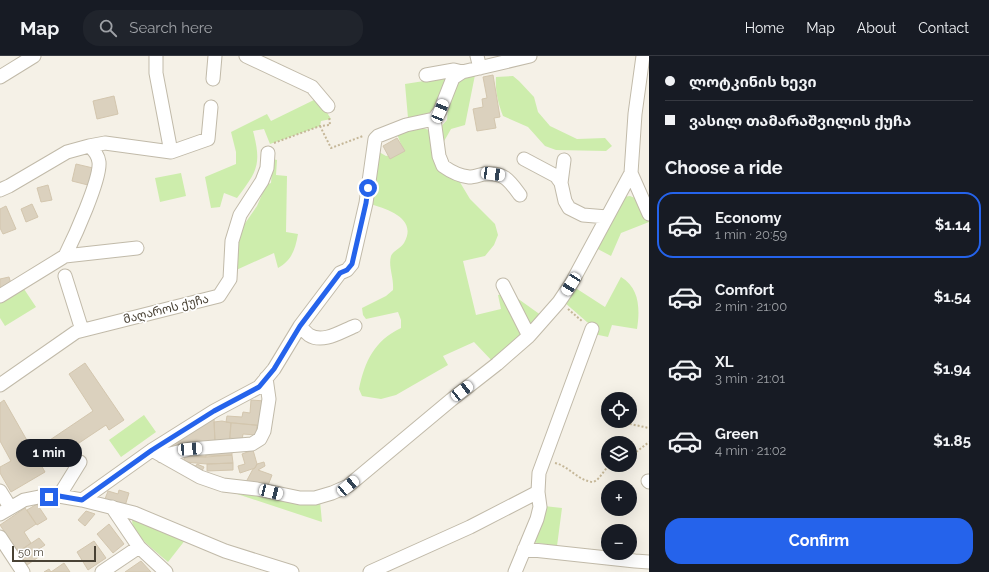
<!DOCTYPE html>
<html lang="en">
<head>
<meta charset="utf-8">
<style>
	:root { --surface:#171b24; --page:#20242c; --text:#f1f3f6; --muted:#9ea1a6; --line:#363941; --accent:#2563eb }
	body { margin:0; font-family:Raleway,"Noto Sans Georgian",sans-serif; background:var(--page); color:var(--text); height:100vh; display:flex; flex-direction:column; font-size:15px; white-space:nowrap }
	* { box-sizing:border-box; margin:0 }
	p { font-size:13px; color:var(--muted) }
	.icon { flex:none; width:22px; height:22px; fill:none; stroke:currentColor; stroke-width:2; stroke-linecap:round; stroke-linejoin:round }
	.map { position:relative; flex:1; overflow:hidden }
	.drawer { display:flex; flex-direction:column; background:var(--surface); width:340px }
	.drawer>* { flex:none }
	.guide { display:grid; align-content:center; height:88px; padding:0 16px; background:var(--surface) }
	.fabs { position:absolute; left:601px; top:336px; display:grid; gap:8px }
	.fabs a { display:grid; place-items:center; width:36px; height:36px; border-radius:50%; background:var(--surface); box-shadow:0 4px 16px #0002; font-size:20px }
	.scale { position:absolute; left:12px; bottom:10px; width:84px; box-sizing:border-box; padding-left:4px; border:2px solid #494235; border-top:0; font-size:11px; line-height:14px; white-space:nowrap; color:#494235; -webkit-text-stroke:3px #fff; paint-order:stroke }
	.end { position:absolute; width:18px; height:18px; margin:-9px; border:5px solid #2563eb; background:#fff; box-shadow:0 0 0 2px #fff }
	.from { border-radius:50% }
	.bubble { position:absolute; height:28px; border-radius:14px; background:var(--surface); box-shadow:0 4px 16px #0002; font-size:13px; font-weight:700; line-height:28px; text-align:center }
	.car { position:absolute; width:12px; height:24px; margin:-12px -6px; border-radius:5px; box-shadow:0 0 3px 1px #0007; background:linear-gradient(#fff 24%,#345 0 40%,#fff 0 76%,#345 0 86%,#fff 0) }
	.guide b { display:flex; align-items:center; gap:14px; height:38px; font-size:15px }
	.guide b+b { border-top:1px solid var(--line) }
	.guide i { width:10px; height:10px; background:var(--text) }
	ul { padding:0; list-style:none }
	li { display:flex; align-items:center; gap:12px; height:66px; margin:0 8px 6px; padding:0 8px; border:2px solid transparent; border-radius:16px }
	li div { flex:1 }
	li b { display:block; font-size:15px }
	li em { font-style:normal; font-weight:700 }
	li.on { border-color:var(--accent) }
	li>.icon { width:36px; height:36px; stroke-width:1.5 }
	h2 { padding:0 16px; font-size:18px; line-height:48px }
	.primary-button { display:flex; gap:8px; margin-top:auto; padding:8px 16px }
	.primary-button a { flex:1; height:46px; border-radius:16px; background:var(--accent); color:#fff; font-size:16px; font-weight:700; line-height:46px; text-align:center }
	header { display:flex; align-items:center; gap:24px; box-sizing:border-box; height:56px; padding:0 20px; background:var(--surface); border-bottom:1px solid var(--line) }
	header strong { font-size:19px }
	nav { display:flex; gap:22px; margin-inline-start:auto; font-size:14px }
	.search { width:280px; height:36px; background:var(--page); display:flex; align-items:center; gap:10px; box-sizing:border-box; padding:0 14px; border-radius:16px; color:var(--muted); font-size:15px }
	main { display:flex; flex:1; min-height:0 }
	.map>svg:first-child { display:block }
	.green { fill:#cdedac }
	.building { fill:#dbd1be; stroke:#d3c6ae }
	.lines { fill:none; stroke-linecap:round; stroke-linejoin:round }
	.minor-casing { stroke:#c1baa9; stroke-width:15 }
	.path { stroke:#c5b798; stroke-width:2; stroke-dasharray:2 2; stroke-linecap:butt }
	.minor { stroke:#fff; stroke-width:13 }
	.route { stroke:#2563eb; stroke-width:5 }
	.labels { text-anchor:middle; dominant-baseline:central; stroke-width:3.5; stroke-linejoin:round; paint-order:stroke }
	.street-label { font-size:12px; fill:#494235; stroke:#fff }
</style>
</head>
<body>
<header>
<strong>Map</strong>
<div class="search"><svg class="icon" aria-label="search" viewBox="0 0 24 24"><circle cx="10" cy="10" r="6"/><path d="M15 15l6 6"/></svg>Search here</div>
<nav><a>Home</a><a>Map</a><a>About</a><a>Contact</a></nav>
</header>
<main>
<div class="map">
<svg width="649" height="516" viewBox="0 0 649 516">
	<rect width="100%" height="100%" fill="#f5f1e7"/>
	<!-- green -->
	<path class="green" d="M453,19C447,30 439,49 430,56C424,61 415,61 408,62L405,28L443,22Z
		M475,19L465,69L451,73L443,87V98L470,143L495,168L498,179L494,189L485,200L463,205L476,259L501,253L498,239L510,237L545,262L494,307L474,286L443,300L448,309L396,339L381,343L362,340L359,333C365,305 374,285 401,272V264L398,256L366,263L363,259L362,252L386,240L393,234C394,221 388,211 391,200C393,195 401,192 404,187C418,163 388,153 370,148L379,96L386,100L401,97L402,91L397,78L420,71L429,74L430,77L439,73L447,64L448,54L455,26Z
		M513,20L519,25L534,41L538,56L550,70L577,83L605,82L612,90L606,95L556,94L545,90L528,71L503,60C498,47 495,35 496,21Z
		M318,42L331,63L321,65L320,70L270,88L264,73L253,75C262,109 257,115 237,142L224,137L220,151L211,152L205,121L236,108V96L231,76L267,58L271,65Z
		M273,103L277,104L276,119L287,120L286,176L298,178C295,194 292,204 278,212L274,197L234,215L239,176L257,150L266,129L271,127Z
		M181,117L186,140L160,146L155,122Z
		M630,140C641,143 645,155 649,166L621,177L611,200L594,191L623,141Z
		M621,221C640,232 640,254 637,273L612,269L608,281L594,278L595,273L564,246L574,231L605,251Z
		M24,233L36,251L5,270L0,262V247Z
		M144,359L156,376L121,401L109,384Z
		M216,431L320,445L322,466Z
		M544,450L562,452L557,490L531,486Z
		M132,464L140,465L186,483L168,506C157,496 132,479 132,464Z"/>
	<!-- building -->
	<path class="building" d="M493,19L500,61L494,62L496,72L477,75L473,53L483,51L482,43L487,42L483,21Z
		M114,40L118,58L97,63L93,45Z
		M397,82L405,95L390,103L383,90Z
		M76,108L93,112L88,129L72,125Z
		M48,129L52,144L41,146L37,132Z
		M32,148L38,161L26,166L21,153Z
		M6,150L16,173L3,178L0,172V153Z
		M9,221L12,231L0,235V223Z
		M85,307L124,364L109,374L106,369L64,397L67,402L54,410L41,390L93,355L69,318Z
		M4,344L45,416L11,436L0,417V411L11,405L0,385V347Z
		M251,344L265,345L262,370L226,366L227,360L242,361L243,356L250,357Z
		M214,362L215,386L175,394L171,386Z
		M222,365L231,367L229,387L215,386L214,366Z
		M231,367L257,369L256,379L243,378L242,384L230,382Z
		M206,393V401L186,400Z
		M232,393V399L206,400V394Z
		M253,394L257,408L255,412L240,417L238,410L245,408L242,398Z
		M232,399L233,407L207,408L184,406L185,400L206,401Z
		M264,406L265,410L258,414L272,419L267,432L246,426L253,413L255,412L257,408Z
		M233,407V414L207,415V408Z
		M190,408L196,410L197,408L204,411L201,417L189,410Z
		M119,434L129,437L125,450L105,443L108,435L118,438Z
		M37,448L47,463L37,469L27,454Z
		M25,452L36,468L24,476L31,487L18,496L0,469Z
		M86,455L95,458L85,470L78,464Z
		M109,468L124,488L113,497L97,478Z
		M39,482L45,489L36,495L40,500L27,509L18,496Z
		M94,485L106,502L88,514L77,496Z
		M141,505L151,516H125Z
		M64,507L70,516H44L49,513L51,516Z"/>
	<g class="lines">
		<defs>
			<path id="minor" d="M156,0V17L171,96
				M246,0L312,31L328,50
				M477,0L480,12
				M426,19L454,14L462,16
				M0,21L34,0
				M213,23L215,0
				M434,63L439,100L443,110C450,115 460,120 469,121C474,121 479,119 484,118C504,116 509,124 520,139
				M524,103L556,120L561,127L565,145L569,152L583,159L607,161
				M631,117L649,158
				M561,127L564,104
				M0,134L9,130L67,96L89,90L105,87L171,96L208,83L211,51
				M65,200C74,182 101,123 99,106C98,99 94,94 89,90
				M65,220L82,274
				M503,229L529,280
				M0,240L65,200L137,192
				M300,270C303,273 306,277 309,279C323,288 342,275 355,270
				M0,329L76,276L219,240L230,223L232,185L240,159L262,125L267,112L268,97
				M152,394L200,421L223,429L257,433L300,442H315L332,437L348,430L451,344L497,308L529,280L559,246L571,228L631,117L635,58L643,0
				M162,400L190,393L252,388L260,383L264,375L269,343L266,322
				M648,425L649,426
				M0,435L10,451
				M59,440L80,406
				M82,444L152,394L214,355L259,331L274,313L300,270L340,217L347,214L352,208L366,147L375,83L378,80L406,69L434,63L440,55L453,22L462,16L530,0
				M112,451L139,491L166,516
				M0,458L24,444L39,441L59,440L82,444L134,457L225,495L292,516
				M0,481L23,516
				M524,493L635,505L649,506
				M102,516L139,491
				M370,516L470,471L538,436
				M515,516L537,463L540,451L538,436L539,417L592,273"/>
		</defs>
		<!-- minor casing -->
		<use href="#minor" class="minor-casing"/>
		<!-- path -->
		<path class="path" d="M320,70L331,92L363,80
			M274,87L320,70L330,69L329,60
			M568,253L583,266
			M627,365L630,368L649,372
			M630,401L649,386
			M555,407C569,410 578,425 593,426C601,423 603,414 610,409"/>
		<!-- minor -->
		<use href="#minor" class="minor"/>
	</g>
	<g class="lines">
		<!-- route -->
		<path class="route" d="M49,441L59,440L82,444L152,394L214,355L259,331L274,313L300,270L340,217L347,214L352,208L366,147L368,132"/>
	</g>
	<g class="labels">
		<!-- street labels -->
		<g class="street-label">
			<text transform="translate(166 253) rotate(-14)">მაღაროს ქუჩა</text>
		</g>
	</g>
</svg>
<div class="fabs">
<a><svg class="icon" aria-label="locate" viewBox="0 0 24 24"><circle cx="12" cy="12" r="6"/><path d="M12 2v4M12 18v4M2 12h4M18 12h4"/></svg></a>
<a><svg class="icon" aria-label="layers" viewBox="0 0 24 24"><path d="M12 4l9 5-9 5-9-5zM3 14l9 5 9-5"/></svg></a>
<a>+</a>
<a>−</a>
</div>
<div class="scale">50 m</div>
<i class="end from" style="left:368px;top:132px"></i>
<i class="end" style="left:49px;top:441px"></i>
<div class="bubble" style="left:16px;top:383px;width:66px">1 min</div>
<i class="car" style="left:440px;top:55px;rotate:22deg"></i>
<i class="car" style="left:493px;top:118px;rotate:98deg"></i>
<i class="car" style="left:571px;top:228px;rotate:213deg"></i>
<i class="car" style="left:462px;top:335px;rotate:52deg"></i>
<i class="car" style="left:190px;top:393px;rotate:86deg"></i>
<i class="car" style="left:348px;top:430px;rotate:50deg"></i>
<i class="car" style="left:271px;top:436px;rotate:104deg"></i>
</div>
<section class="drawer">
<div class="guide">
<b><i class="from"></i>ლოტკინის ხევი</b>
<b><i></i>ვასილ თამარაშვილის ქუჩა</b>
</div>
<h2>Choose a ride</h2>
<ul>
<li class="on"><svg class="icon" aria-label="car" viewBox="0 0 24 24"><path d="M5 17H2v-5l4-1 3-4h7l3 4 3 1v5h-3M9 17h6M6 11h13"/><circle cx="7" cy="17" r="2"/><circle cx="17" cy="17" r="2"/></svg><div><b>Economy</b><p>1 min · 20:59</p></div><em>$1.14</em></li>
<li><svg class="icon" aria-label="car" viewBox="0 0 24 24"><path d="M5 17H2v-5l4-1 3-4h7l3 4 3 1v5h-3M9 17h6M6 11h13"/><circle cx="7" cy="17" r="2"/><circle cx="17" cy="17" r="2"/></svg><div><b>Comfort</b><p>2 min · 21:00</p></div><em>$1.54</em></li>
<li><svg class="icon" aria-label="car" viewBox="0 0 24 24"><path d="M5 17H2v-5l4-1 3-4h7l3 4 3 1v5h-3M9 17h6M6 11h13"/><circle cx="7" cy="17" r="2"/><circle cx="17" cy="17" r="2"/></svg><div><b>XL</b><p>3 min · 21:01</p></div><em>$1.94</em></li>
<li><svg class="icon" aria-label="car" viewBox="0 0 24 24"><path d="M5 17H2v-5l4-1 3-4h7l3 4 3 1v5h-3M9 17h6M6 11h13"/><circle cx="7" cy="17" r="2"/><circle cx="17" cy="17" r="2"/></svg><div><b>Green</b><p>4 min · 21:02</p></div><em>$1.85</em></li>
</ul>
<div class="primary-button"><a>Confirm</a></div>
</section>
</main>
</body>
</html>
